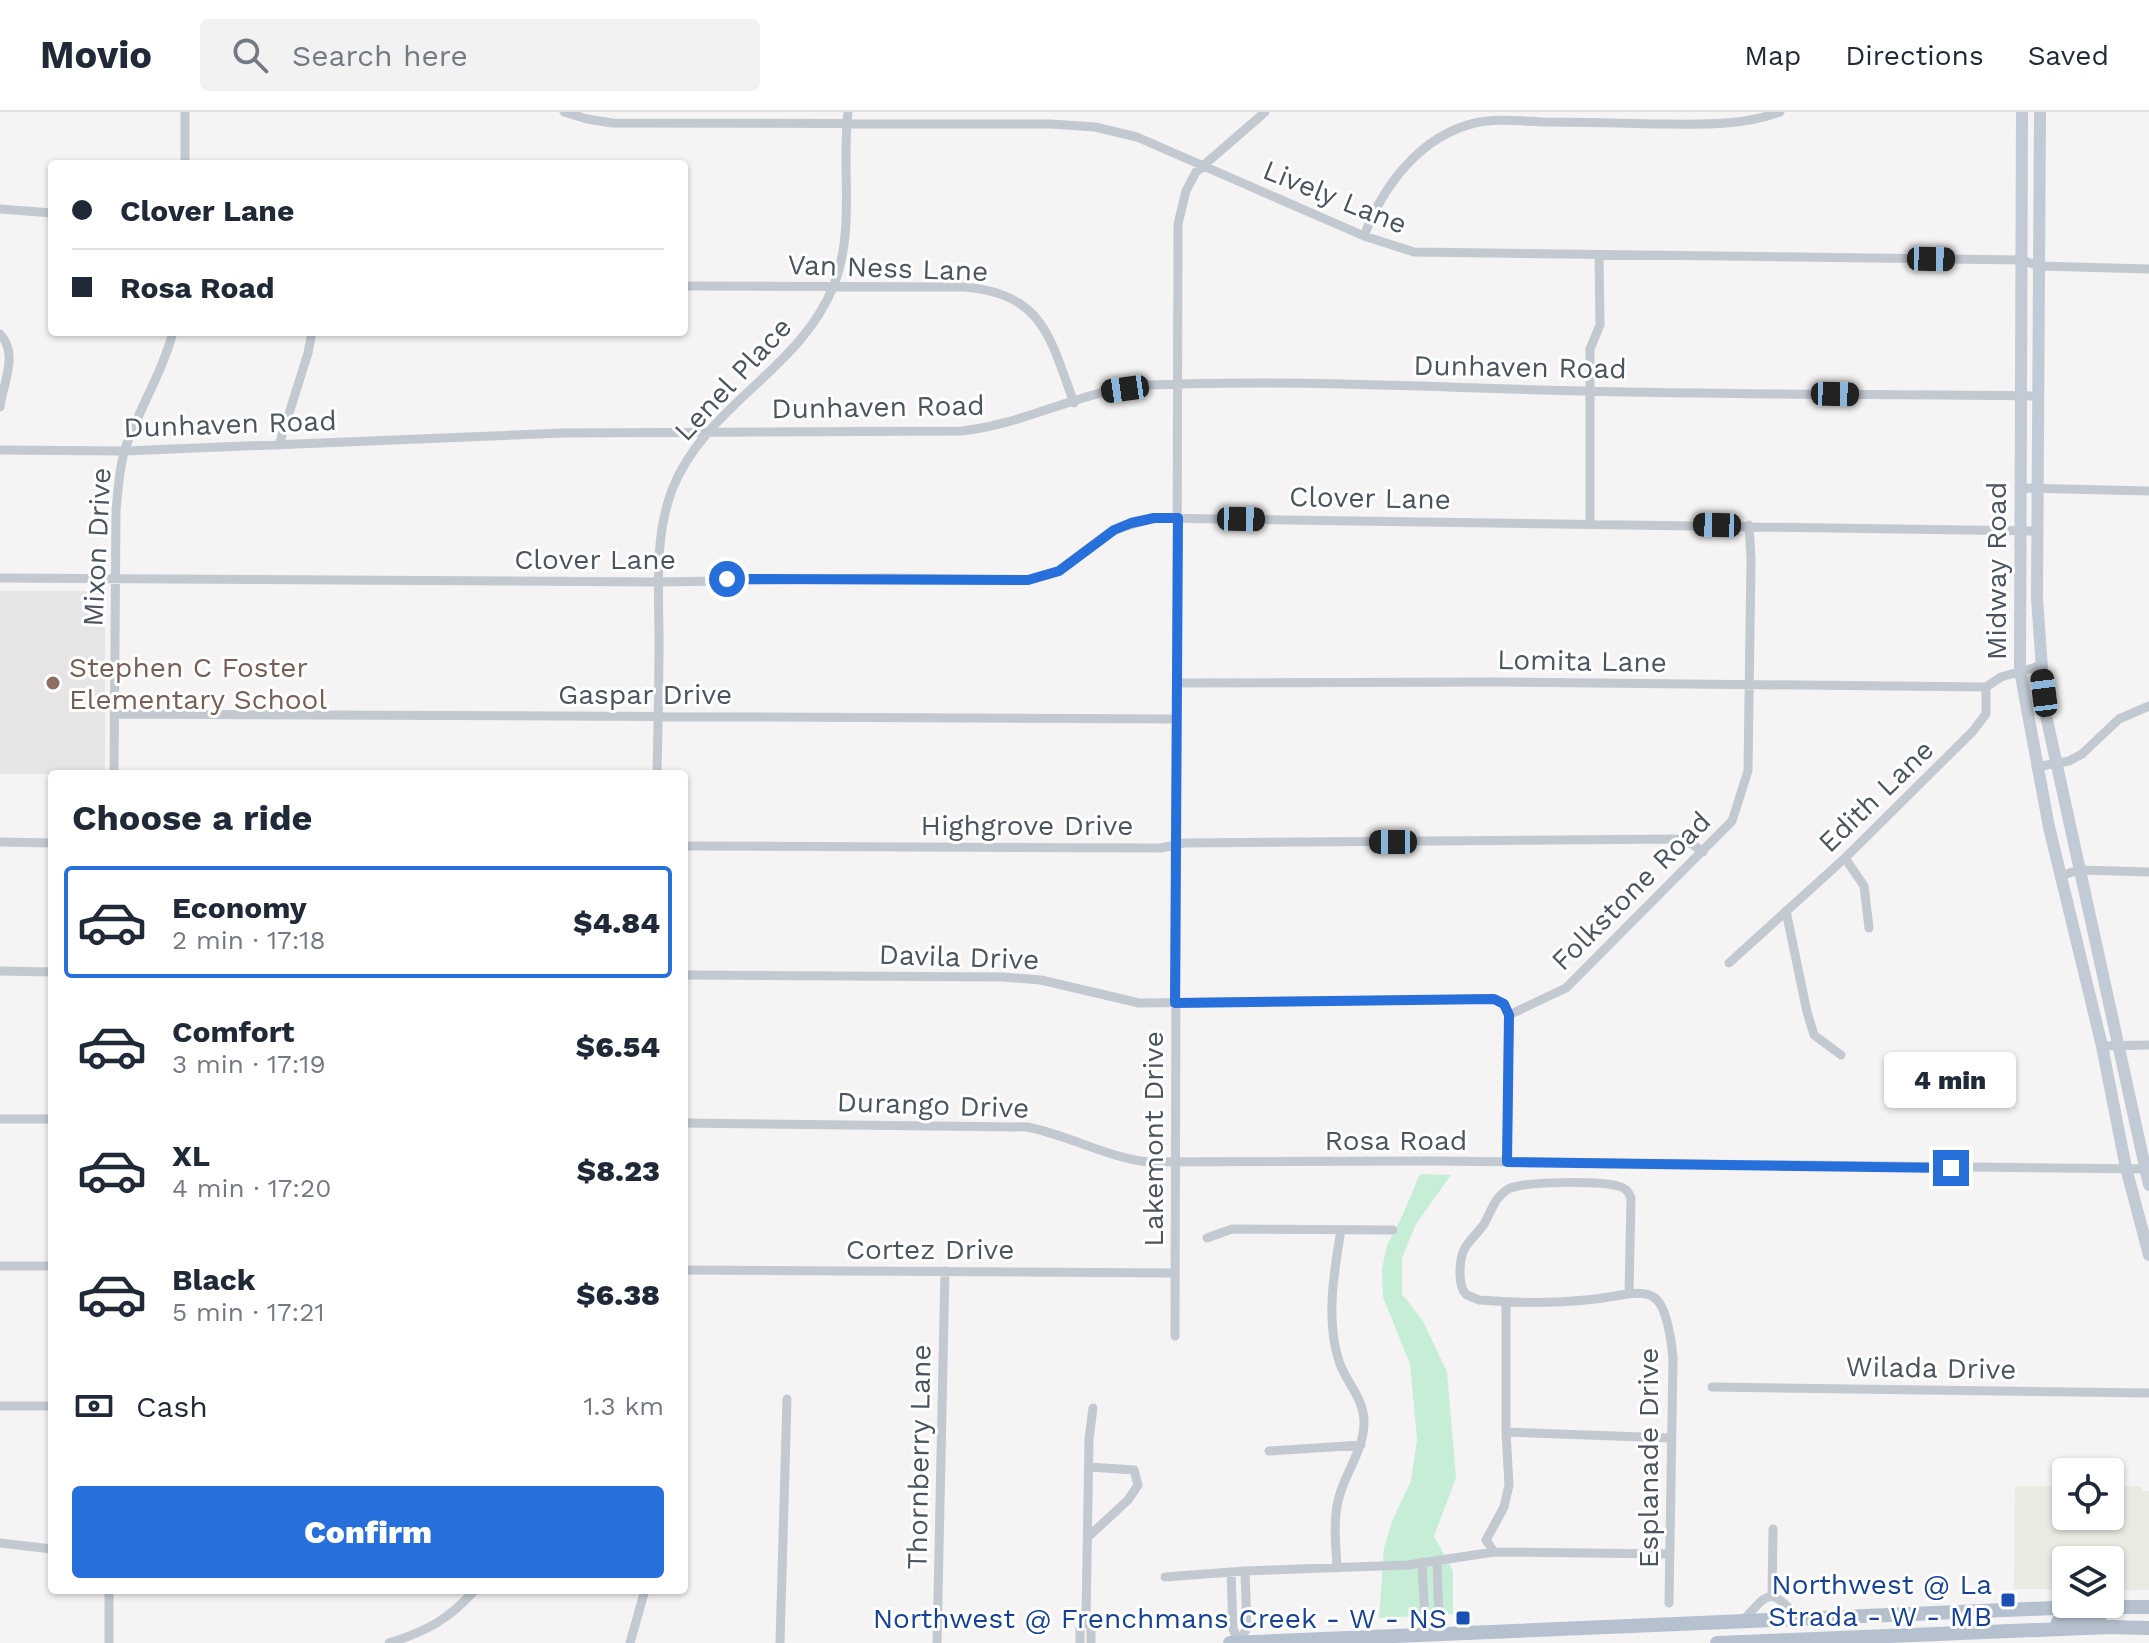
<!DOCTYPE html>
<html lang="en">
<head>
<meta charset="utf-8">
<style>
	:root { --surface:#fff; --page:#f2f2f3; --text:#1f2937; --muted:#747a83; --line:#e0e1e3; --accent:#276fdb }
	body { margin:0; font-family:"Work Sans",sans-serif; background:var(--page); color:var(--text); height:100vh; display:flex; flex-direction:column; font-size:30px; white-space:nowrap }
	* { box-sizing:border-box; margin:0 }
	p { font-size:26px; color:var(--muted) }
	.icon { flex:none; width:44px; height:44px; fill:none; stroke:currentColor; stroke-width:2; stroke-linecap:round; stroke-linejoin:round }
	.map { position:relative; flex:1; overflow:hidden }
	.panel { position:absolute; left:48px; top:658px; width:640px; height:824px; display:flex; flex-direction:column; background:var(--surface); border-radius:8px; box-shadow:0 2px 6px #0004 }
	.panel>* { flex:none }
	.guide { position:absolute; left:48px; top:48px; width:640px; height:176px; border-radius:8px; box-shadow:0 2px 6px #0004; display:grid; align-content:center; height:176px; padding:0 24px; background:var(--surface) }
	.tools { position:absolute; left:2052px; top:1346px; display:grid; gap:16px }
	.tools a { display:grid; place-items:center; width:72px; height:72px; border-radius:8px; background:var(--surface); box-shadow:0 2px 6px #0004; font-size:40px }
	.end { position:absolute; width:36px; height:36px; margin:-18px; border:10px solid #276fdb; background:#fff; box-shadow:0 0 0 4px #fff }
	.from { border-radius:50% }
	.bubble { position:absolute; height:56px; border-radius:8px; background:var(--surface); box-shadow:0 2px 6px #0004; font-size:26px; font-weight:800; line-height:56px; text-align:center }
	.car { position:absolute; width:24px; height:48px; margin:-24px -12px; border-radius:10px; box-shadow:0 0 6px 2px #0007; background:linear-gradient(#222 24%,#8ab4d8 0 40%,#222 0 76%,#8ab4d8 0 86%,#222 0) }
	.guide b { display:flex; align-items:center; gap:28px; height:76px; font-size:30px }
	.guide b+b { border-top:2px solid var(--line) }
	.guide i { width:20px; height:20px; background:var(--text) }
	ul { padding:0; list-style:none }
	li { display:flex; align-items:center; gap:24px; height:112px; margin:0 16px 12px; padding:0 8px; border:4px solid transparent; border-radius:8px }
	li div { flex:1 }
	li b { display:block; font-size:30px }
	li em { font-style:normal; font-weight:800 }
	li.current { border-color:var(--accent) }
	li>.icon { width:72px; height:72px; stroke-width:1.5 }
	h2 { padding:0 24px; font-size:36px; line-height:96px }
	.pay { display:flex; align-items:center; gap:20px; height:88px; padding:0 24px; font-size:30px }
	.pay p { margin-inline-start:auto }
	.action { display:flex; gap:16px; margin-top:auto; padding:16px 24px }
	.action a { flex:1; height:92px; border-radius:8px; background:var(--accent); color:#fff; font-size:32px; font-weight:800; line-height:92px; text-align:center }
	header { display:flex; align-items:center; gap:48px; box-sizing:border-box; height:112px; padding:0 40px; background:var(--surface); border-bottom:2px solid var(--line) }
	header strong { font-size:38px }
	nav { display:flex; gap:44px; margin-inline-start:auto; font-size:28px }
	.search { width:560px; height:72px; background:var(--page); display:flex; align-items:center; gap:20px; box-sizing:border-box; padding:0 28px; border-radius:8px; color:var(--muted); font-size:30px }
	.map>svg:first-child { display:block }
	.commercial { fill:#eae9e2 }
	.education { fill:#e6e4e4 }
	.green { fill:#c6eed7 }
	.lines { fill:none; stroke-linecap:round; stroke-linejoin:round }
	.street { stroke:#c2c9d0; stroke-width:9 }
	.secondary { stroke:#c2cad5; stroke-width:12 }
	.primary { stroke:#b5c1cf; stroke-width:14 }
	.route { stroke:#276fdb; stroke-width:10 }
	.education-dot { fill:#8d6e63; stroke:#fff; stroke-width:3 }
	.transit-dot { fill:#1a4fb4; stroke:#fff; stroke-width:3 }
	.labels { text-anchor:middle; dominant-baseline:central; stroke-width:6; stroke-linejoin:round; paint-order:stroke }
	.street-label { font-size:28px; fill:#4b555f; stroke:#fff }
	.education-label { font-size:28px; fill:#785e54; stroke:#fff; text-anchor:start }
	.transit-label { font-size:28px; fill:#164399; stroke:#fff; text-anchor:end }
</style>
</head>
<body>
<header>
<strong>Movio</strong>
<div class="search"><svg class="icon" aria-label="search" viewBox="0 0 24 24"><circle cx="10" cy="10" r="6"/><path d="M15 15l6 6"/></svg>Search here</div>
<nav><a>Map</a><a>Directions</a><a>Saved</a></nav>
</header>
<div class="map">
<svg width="2149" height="1531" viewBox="0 0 2149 1531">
	<rect width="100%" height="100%" fill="#f5f3f3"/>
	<!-- commercial -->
	<path class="commercial" d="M2015,1374H2066V1404H2110V1374H2140L2144,1379H2149V1478H2110V1448H2066V1477H2014Z"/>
	<!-- education -->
	<path class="education" d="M0,479H105V662H0Z"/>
	<!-- green -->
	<path class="green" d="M1420,1062L1451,1063L1416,1112L1402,1146V1182L1423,1209L1447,1260L1456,1366L1434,1424L1453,1459V1502L1379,1506L1384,1436L1392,1409L1411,1369L1417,1328L1410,1252L1383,1185L1382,1157L1387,1133L1400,1109Z"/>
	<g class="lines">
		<!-- street -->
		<path class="street" d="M564,0L587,7L612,11L1051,12L1095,15L1137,25L1364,124L1414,140L2021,148L2039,154L2149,157
			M185,52V0
			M0,97L52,101
			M1364,124C1383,74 1420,24 1475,11C1496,6 1521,9 1543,10C1579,10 1616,11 1653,12C1695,12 1740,15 1780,0
			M684,174L965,175C1044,182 1050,226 1074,291
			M0,222C19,242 3,271 0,295
			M279,333L308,241L312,220
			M0,338L125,339L563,321L962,319C1027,312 1086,276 1149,273C1294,267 1440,276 1585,279C1736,283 1888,282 2039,284
			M2020,376L2149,379
			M1590,411V237L1600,213L1599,143
			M0,466L659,470L884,466L1028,468L1059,459L1114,418L1154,406L2037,419
			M1177,571L1497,570L1986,575
			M1986,575L2001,565L2040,554
			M114,602L1176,607
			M2036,655L2069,649L2082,642L2119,607L2149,594
			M114,662L116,399C118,378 119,357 125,337C139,297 162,261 173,220
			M657,662C658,617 659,573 659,528C659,478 654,425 672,378C705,293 799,259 833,175C856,119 841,58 848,0
			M0,730L52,731
			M684,734L1161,736L1184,731L1677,727L1692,732L1703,740
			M1845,746L1864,774L1869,816
			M2060,764L2079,758L2149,760
			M1786,799L1807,900L1814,923L1841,943
			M1729,851L1845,746L1973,619L1986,602V575
			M0,859L52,860
			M684,863L1002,865L1041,868L1139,891L1494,887L1504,892L1509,903L1507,1050
			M1509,903L1566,876L1732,709L1748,659L1751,447L1749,413
			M2102,934L2149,933
			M0,1007H52
			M684,1011L1027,1015C1069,1023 1105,1045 1148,1050L1431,1049L2149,1057
			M1207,1126L1232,1117L1393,1118
			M0,1154H52
			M684,1158L1175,1161
			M1629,1182L1631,1086C1628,1079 1626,1076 1618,1074C1600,1069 1524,1069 1508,1077C1494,1086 1492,1098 1484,1112C1479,1120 1470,1127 1465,1136C1459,1146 1457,1175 1467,1183C1471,1185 1475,1186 1479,1188C1527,1192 1574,1192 1621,1183C1632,1181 1648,1179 1656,1187C1667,1196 1672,1232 1673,1246L1669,1491
			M1175,1224L1178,112L1186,79L1196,60L1265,0
			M1712,1275L2149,1281
			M0,1294H52
			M1506,1320L1671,1326
			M1269,1339L1361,1333
			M1088,1425L1128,1388L1138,1373L1134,1358L1089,1355
			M0,1431L52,1437
			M1494,1440L1486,1428L1504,1395L1509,1373L1506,1320V1190
			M1422,1450L1425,1510L1433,1522L1439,1511L1437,1448
			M1337,1456C1336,1434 1333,1411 1338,1389C1344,1361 1365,1338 1364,1308C1363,1286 1347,1271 1340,1252C1325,1210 1334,1160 1341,1118
			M1231,1460L1233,1517L1239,1530
			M1165,1465L1245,1459L1408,1453L1494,1440L1670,1442
			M1772,1484L1773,1417
			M1742,1510C1770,1478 1770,1475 1800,1508
			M1239,1530L1247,1516L1245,1459
			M109,1531V1478
			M389,1531C427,1519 448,1508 475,1478
			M630,1531L645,1478
			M780,1531L787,1287
			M937,1531L945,1159
			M1080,1531V1516L1086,1506
			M1091,1531V1516L1086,1506L1089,1327L1093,1296"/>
		<!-- secondary -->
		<path class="secondary" d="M2022,0L2020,559L2049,715L2102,934L2126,1056L2149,1143
			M2040,0L2037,486L2045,599L2149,1073"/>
		<!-- primary -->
		<path class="primary" d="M2058,1510L2100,1504L2105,1494
			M1230,1531L2077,1495H2149
			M1717,1531L2109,1515L2149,1516"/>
	</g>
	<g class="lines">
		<!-- route -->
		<path class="route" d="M727,467L1028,468L1059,459L1114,418L1131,411L1154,406H1178L1175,891L1494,887L1504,892L1509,903L1507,1050L1951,1056"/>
	</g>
	<!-- markers -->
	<circle class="education-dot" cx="53" cy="571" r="8"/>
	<g class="transit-dot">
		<rect x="2000" y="1480" width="16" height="16" rx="4"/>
		<rect x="1455" y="1498" width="16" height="16" rx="4"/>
	</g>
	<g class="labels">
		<!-- street labels -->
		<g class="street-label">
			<text transform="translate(1335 85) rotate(22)">Lively Lane</text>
			<text transform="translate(888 156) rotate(2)">Van Ness Lane</text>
			<text transform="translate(1520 255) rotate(1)">Dunhaven Road</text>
			<text transform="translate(733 267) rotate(-47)">Lenel Place</text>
			<text transform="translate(878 295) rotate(-1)">Dunhaven Road</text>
			<text transform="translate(230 312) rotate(-2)">Dunhaven Road</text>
			<text transform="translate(1370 386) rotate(1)">Clover Lane</text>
			<text transform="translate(97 435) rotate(-87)">Mixon Drive</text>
			<text x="595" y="447">Clover Lane</text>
			<text transform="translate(1996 459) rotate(-90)">Midway Road</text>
			<text transform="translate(1582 549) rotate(1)">Lomita Lane</text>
			<text x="645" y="582">Gaspar Drive</text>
			<text transform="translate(1876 684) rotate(-44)">Edith Lane</text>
			<text x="1027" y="713">Highgrove Drive</text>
			<text transform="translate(1631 779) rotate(-45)">Folkstone Road</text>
			<text transform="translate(959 845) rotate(2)">Davila Drive</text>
			<text transform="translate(933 993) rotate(2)">Durango Drive</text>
			<text transform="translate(1153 1027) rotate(-90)">Lakemont Drive</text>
			<text x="1396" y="1028">Rosa Road</text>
			<text x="930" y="1137">Cortez Drive</text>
			<text transform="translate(1931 1256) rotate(1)">Wilada Drive</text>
			<text transform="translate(919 1345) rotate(-89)">Thornberry Lane</text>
			<text transform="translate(1648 1346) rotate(-90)">Esplanade Drive</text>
		</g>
		<!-- education labels -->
		<g class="education-label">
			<text x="69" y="555">Stephen C Foster<tspan x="69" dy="32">Elementary School</tspan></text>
		</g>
		<!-- transit labels -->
		<g class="transit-label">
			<text x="1992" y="1472">Northwest @ La<tspan x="1992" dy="32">Strada - W - MB</tspan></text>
			<text x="1447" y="1506">Northwest @ Frenchmans Creek - W - NS</text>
		</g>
	</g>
</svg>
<div class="tools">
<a><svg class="icon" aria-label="locate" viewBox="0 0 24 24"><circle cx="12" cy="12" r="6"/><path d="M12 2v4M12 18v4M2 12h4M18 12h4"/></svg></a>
<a><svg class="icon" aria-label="layers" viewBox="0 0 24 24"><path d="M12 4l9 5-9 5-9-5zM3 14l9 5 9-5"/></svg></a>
</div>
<i class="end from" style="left:727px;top:467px"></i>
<i class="end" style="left:1951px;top:1056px"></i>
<div class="bubble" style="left:1884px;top:940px;width:132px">4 min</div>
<i class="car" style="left:1931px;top:147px;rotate:91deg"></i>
<i class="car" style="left:1125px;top:277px;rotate:262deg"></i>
<i class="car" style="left:1835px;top:282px;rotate:91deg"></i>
<i class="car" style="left:1241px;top:407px;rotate:91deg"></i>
<i class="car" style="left:1717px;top:413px;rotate:271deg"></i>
<i class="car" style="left:2044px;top:581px;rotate:353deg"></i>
<i class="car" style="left:1393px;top:730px;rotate:270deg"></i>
<div class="guide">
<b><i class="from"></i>Clover Lane</b>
<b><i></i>Rosa Road</b>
</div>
<section class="panel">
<h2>Choose a ride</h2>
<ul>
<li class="current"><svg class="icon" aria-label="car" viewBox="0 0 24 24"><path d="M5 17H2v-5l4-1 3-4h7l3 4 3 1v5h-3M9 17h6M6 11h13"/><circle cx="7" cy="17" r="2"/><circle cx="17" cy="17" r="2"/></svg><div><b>Economy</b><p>2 min · 17:18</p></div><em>$4.84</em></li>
<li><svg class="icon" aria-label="car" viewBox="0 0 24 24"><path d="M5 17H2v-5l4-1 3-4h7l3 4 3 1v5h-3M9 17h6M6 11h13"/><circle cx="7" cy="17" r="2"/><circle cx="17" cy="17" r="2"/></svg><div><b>Comfort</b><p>3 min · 17:19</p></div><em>$6.54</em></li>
<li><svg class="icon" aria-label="car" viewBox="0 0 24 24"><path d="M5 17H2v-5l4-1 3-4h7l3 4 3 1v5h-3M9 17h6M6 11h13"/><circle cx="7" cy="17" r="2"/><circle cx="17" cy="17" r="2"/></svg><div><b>XL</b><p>4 min · 17:20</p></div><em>$8.23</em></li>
<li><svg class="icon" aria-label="car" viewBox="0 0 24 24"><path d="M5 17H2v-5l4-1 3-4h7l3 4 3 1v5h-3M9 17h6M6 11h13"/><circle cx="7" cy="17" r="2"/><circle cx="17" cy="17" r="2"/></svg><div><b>Black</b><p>5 min · 17:21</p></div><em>$6.38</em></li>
</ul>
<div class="pay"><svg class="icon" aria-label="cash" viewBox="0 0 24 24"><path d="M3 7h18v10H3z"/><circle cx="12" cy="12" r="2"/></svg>Cash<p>1.3 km</p></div>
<div class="action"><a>Confirm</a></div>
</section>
</div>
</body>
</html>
